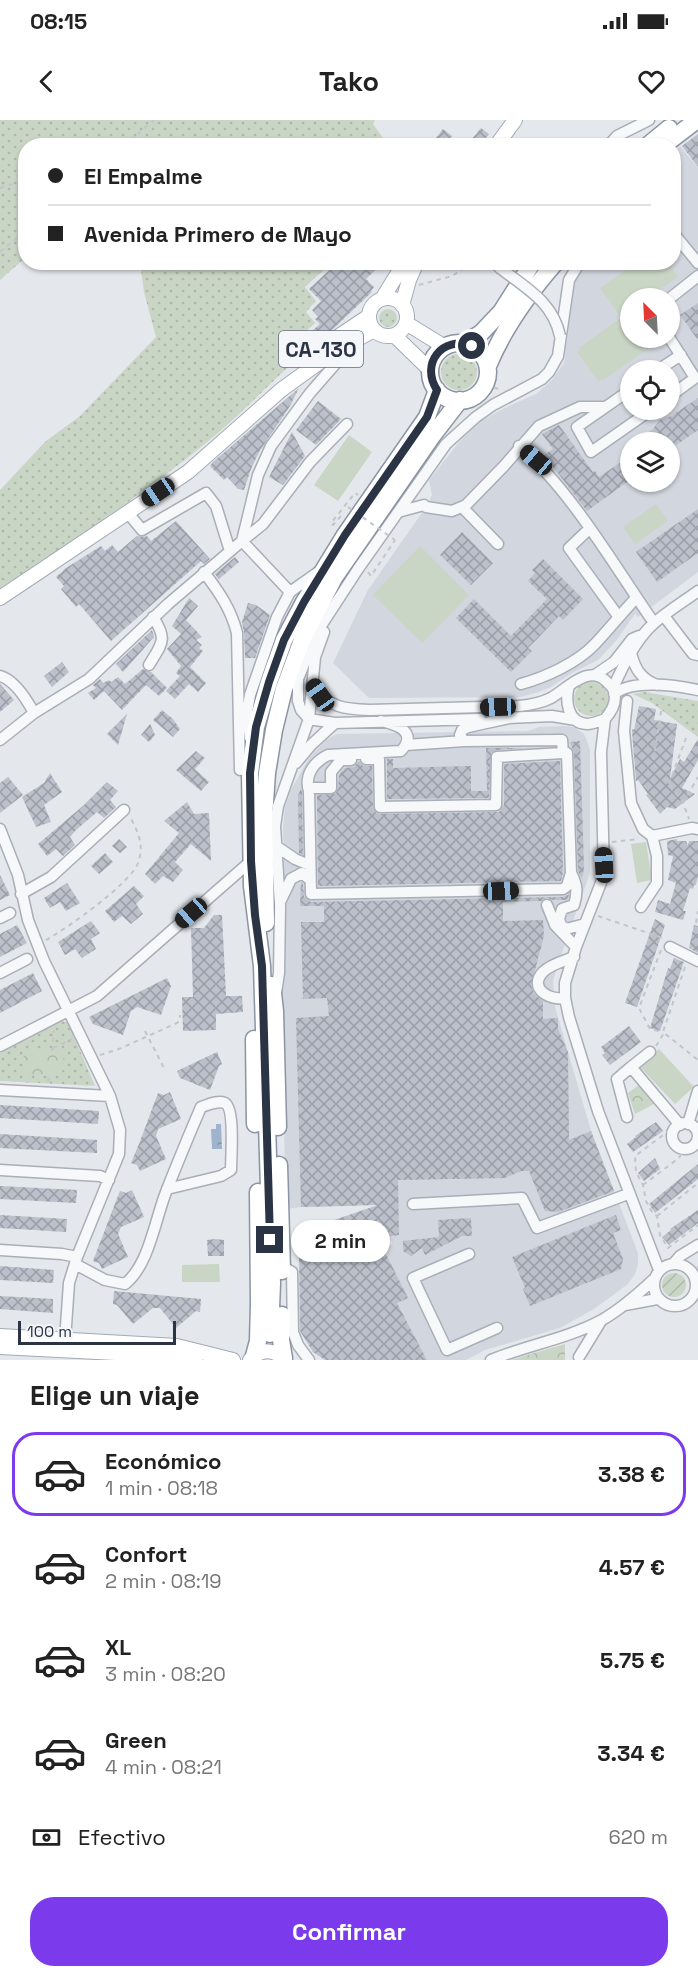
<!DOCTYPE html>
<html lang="es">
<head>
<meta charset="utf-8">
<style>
	:root { --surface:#fff; --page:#f6f6f6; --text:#222; --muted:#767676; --line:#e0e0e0; --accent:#7c3aed }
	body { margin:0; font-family:"Space Grotesk",sans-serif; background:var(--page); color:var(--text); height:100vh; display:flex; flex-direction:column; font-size:22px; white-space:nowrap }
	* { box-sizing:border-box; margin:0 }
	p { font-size:20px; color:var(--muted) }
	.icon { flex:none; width:33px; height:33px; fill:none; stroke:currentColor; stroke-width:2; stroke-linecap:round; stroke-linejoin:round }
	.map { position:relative; height:1240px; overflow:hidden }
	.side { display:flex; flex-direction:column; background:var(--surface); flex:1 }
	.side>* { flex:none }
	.banner { position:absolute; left:18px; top:18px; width:663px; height:132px; border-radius:24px; box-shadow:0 2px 4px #0004; display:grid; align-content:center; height:132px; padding:0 30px; background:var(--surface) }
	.needle { width:39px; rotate:336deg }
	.fabs { position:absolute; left:620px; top:168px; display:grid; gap:12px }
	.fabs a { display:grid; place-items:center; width:60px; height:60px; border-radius:50%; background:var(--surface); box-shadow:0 2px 4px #0004; font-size:30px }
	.scale { position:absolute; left:18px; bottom:15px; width:158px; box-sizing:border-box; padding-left:6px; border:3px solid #2b3445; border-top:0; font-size:16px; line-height:21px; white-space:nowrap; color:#2b3445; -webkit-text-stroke:4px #f4f6f9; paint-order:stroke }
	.end { position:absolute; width:27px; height:27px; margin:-14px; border:8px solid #2b3445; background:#fff; box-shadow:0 0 0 3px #fff }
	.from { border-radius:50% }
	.bubble { position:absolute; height:42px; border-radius:21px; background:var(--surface); box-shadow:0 2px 4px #0004; font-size:20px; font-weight:700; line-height:42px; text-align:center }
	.car { position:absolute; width:18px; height:36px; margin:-18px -9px; border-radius:8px; box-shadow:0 0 4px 2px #0007; background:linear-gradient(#222 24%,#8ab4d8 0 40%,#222 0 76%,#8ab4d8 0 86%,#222 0) }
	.banner b { display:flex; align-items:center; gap:21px; height:57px; font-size:22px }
	.banner b+b { border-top:2px solid var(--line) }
	.banner i { width:15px; height:15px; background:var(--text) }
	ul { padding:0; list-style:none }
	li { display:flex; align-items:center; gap:18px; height:84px; margin:0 12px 9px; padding:0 18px; border:3px solid transparent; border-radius:24px }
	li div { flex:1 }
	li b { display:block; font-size:22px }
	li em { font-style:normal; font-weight:700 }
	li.current { border-color:var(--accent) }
	li>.icon { width:54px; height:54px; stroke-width:1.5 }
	h2 { padding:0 30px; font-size:27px; line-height:72px }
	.pay { display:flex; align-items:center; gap:15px; height:66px; padding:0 30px; font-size:22px }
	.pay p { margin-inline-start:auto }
	.primary-button { display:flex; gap:12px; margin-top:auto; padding:12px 30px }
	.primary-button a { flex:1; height:69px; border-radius:24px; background:var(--accent); color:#fff; font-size:24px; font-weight:700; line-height:69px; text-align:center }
	.status { display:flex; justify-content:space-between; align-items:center; height:42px; padding:0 30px; background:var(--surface); direction:ltr }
	.status svg { height:16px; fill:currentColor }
	header { display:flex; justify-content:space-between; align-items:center; height:78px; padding:0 30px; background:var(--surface); font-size:27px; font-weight:700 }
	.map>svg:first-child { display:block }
	.built { fill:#d2d6de; fill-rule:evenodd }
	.grass { fill:url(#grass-dots) }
	.park { fill:url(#park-crowns) }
	.garden { fill:url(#garden-furrows) }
	.pitch { fill:#c9d6c5 }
	.water { fill:url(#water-ripples) }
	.building { fill:url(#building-cross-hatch) }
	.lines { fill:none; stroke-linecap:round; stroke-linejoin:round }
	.minor-casing { stroke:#a9aeb7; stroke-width:13 }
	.major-casing { stroke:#a3abb8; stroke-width:16 }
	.highway-casing { stroke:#8b94a3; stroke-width:19 }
	.path { stroke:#c2c5cb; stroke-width:2; stroke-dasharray:4.5 4.5; stroke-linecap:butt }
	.minor { stroke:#f7f8fa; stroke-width:10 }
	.major { stroke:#fff; stroke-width:14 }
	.highway { stroke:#fff; stroke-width:16 }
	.minor-bridge-casing { stroke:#a9aeb7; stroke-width:13; stroke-linecap:butt }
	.path-bridge { stroke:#c2c5cb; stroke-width:2; stroke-dasharray:4.5 4.5; stroke-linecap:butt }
	.minor-bridge { stroke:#f7f8fa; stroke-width:10 }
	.route { stroke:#2b3445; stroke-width:8 }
	.labels { text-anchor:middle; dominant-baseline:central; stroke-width:4.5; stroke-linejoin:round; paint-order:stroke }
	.shield { fill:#f4f6f9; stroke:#676e7b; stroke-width:1.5 }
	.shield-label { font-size:21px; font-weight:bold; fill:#2b3445 }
</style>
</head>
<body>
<div class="status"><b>08:15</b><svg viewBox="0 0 49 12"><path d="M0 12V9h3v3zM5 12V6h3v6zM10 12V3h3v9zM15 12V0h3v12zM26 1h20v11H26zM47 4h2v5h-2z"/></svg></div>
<header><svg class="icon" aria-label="back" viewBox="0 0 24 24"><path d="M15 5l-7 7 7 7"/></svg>Tako<svg class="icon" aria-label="heart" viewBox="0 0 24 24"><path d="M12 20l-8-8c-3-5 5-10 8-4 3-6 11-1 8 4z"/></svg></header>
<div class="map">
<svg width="698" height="1240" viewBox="0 0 698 1240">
	<defs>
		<pattern id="grass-dots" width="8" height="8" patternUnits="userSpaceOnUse" patternTransform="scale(1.5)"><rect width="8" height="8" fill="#c9d6c5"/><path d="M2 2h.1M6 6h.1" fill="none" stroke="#adb8ab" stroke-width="1.8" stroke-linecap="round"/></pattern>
		<pattern id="park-crowns" width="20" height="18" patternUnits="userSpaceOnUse" patternTransform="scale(1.5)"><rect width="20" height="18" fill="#c9d6c5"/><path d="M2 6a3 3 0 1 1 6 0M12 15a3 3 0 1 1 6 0" fill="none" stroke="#adb8ab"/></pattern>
		<pattern id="garden-furrows" width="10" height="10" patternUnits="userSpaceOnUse" patternTransform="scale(1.5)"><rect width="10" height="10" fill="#c9d6c5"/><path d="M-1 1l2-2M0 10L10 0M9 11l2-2" fill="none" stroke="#adb8ab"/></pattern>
		<pattern id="water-ripples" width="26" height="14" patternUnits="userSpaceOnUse" patternTransform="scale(1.5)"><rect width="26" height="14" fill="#9fb4cc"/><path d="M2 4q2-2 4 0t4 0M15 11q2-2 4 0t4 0" fill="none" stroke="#8293a7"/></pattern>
		<pattern id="building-cross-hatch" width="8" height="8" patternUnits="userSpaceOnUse" patternTransform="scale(1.5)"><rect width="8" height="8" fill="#bbc0ca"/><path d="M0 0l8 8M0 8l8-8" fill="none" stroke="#989da6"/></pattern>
	</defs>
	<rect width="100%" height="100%" fill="#e4e7ec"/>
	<!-- built -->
	<path class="built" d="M680,26L698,48V452L638,497L635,494L616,521L598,540L572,553L551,567L536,573L520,577L369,578L333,543L368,470L426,387L432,375L429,360L460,321L479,302L507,287L536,274L552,260L564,243L575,162L586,143L674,142V33ZM630,178H669V218H630ZM630,250H669V290H630ZM630,322H669V362H630Z
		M566,606L573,607L583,613L586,618L590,630V753L559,841L553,861L555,887L591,1011L638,1133V1144L635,1154L628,1164L594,1189L560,1208L485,1230L466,1240H427L397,1183L407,1177L383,1128L393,1124L389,1117L378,1118L377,1078H357V1086L301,1087L286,1089L281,887L285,850L286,804L283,709L285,687L291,670L309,638L326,620L337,614L528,611L539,607Z"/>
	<!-- grass -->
	<path class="grass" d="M0,0H375L373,4L383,18L386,25L26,26L25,138L0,160Z
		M140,143H331L305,167L316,181L306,192L315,203L292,224L300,236C269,264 239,296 206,323C141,376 70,423 0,468V370L46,321L80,296L156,217L144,172Z
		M379 198a9 9 0 1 1 18 0a9 9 0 1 1-18 0Z
		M441 252a18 18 0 1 1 36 0a18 18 0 1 1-36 0Z
		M574 579a17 17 0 1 1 34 0a17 17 0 1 1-34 0Z
		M644,572L698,581V617L652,583L633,574Z
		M61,901L67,902L69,905L95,966L0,961V933Z"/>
	<!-- park -->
	<path class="park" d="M24,929L64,932L62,956L23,954Z
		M639,965L654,984L635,994L628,973Z
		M565,1224V1240H511Z"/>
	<!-- garden -->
	<path class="garden" d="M662 1165a12 12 0 1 1 24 0a12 12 0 1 1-24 0Z"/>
	<!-- pitch -->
	<path class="pitch" d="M636,143H668L678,157L647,178H630V218H652L655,221L652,223L653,225L602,261L601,259L598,261L577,232L580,230L579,228L621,198L600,168Z
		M349,315L372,332L338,381L314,365Z
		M656,384L668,401L635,424L623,407Z
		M420,426L469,475L422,523L373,475Z
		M646,722L652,760L637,763L631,724Z
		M659,929L694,967L675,984L640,947Z
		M219,1144L220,1162H182V1145Z"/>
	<!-- water -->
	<path class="water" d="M216,1004H221L222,1029H212L211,1009H216Z"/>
	<!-- building -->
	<path class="building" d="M481,8L489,14L479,26H466Z
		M443,9L452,16L444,25L435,19Z
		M698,14V47L682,26Z
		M338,142H384L366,159L374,167L371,171L372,172L332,210L304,232L297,224L320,204L315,199L318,197L312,190L321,181L309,169Z
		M698,183V220L680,195Z
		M299,268L290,286L259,332L251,349L244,370L238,369L227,357L224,360L210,346L213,342Z
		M698,278V310L669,330V322H634L652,310L660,300L671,296Z
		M318,281L341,299L316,325L296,310Z
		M559,305L593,352L595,351L599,357L630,336V360L587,391L544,335L553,329L542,314Z
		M292,312L305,336L283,365L269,357Z
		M698,389V433L657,462L636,432Z
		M176,401L210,439L204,444L201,441L111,521L79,484L76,487L61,469L64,466L56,457L66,448L101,426L105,431L112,425L118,432L137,416L142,417L147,416L151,421Z
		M462,412L493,443L471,465L440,435Z
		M235,437L239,442L219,459L215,454Z
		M543,439L583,479L563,500L559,496L538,518L528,528L532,531L511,552L456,498L474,479L511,516L547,479L528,461L535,453L532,450Z
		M189,478L198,486L186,500L202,517L196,520L202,525L199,528L203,531L190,547L206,563L198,572L189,564L175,579L166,571L180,556L176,553L181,546L167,529L181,514L172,506Z
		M248,483L256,485L270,495L255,538H245L244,513L242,502Z
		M152,510L154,517L123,552L116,544Z
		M62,542L69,552L52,567L44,556Z
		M143,549L151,552L167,568L159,576L146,565L122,590L104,571L94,580L88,573L96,568L93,565L100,559L103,563L109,560L111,562L118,557L125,564Z
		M0,564L14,580L0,592Z
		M639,586L656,589L654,600L677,604L670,659L680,639L684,642L698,619V640L682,668L695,674L675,689L667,687L660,694L646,675L648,674L638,660L636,661L632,612V609L634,610Z
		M162,590L173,599L180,609L173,617L153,600Z
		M127,594L118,625L107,614Z
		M150,604L155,615L149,622L141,615Z
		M580,621L584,748L582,759L578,751L574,633L570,622Z
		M486,628H523L497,630L491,633L489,678L387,679V639H393V648L471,646V671H487Z
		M196,631L205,638L195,649L209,662L201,671L176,650Z
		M359,641L363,646H372L373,688L376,693L380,694L499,692L504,685V644L560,641L563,752L561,761L318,766L317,675L335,674L338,669L339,655L345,648L354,647Z
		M50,653L62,672L44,685L51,702L36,707L22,677L44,663Z
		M8,657L23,675L0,693V663Z
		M107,662L118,671L110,680L116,687L104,698L97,692L76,710L70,717L75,725L63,736L56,729L47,736L38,724L84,685Z
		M301,669L302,672L303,734L299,733L298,675Z
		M187,682L194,694L209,693L211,741L191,724L175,742L183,750L173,762L163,756L155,764L145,754L179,713L164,701Z
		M119,719L127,727L120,733L112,726Z
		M677,719V721H686L688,726L689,721H698V755L696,765H694L693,769L690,768L683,791H686L683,800L655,792L658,780L670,784L676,763L668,760L673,736L668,735L667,721Z
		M105,733L113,742L99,754L91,746Z
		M0,755L10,775L0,780Z
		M301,762L303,764L304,777L311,782L563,777L569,774L568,779L565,780H553L547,778L541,781L503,782V801L543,800L544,816L531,865L534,874L543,881V899L558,898V909L568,932L569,1020L591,1011L614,1071L558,1092L545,1091L529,1051H521L505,1058L398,1060L399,1115L378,1118V1110L362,1115L363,1138L383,1128L408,1178L397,1183L427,1240H325L313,1232L300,1211L299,1136L303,1134L302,1111L378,1085L301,1087L296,898L329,896L327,878L303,879L301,802H324V786H300Z
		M67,763L80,783L66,791L60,782L50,788L44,778Z
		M134,766L144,776L136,784L143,794L131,804L122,796L114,802L105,791Z
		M214,795H222L226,876H242L243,892L216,894V910L183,911L182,877H193L191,808H204Z
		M655,799L665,805L637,887L625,883Z
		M91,801L100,813L91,819L96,829L82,838L75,829L65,835L58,822Z
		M17,805L27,823L0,837V814Z
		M694,805L698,806V833L689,828Z
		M674,838L684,842L660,911L650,908L668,848L670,849Z
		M33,853L42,871L0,893V870Z
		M167,858L171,866L161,895L137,887L131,891L123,915L93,904L89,897Z
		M629,906L641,922L610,945L602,935L605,933L601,927Z
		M217,932L222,944L219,946L210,970L180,958L177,951Z
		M170,972L181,999L158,1009L156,1016L166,1039L140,1051L137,1045L131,1043L139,1024L158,973L164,975Z
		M0,985L99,991L98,1004L0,998Z
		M656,1002L663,1011L633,1032L627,1024L636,1017L635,1016Z
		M0,1014L97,1020V1033L0,1028Z
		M655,1038L660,1049L644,1061L638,1053Z
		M698,1044V1059L655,1093L649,1084Z
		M0,1066L77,1070L76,1083L0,1079Z
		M132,1070L144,1097L121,1107L118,1114L128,1137L102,1149L99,1143L93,1141L116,1081L120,1071L126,1073Z
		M698,1090V1103L669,1125L662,1117L671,1110L670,1109Z
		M0,1095L67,1099L66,1112L0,1108Z
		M616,1095L621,1110L613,1113L623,1139L621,1149L530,1186L523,1169L525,1168L512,1137Z
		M471,1098L472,1116H462L425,1135L422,1128L411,1136L403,1131V1121L439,1117L438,1100Z
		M215,1119L224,1120V1136H208L207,1120Z
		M0,1146L54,1150L53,1163L0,1160Z
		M114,1171L201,1179L200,1192L196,1191L176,1208L160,1188H153L133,1204L117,1185L113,1184Z
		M0,1176L53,1179V1193L0,1189Z"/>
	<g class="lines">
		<defs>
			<path id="minor" d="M608,26L617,16L649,0
				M674,114L698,143
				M494,142L500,148L502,142
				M669,179L698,156
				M669,217L695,258L669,277
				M658,250L681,235
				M630,270L577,307L591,332L651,290
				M519,326C571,370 615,447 654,503
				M462,387L498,424
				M398,392L424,385L426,387L452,391L466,385L504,346L539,306L580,287H605
				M128,393L142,410L206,373L216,386L230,431
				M589,409L569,428L618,496
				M204,452C219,472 231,489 237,513L240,650
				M290,472L242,421L263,404L310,342L347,304
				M664,496L693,534L698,535
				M631,533C635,549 641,559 657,565
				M149,545C162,523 168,520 153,497
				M595,555L614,542L632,519L639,516
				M0,556C15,560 27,580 34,593
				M521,564C546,557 577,543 595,524C609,509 622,493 636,478
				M312,565C329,588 344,589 370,590L519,586C530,585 541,583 551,578C567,569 589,543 607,562C609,564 613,568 613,569C618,580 612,591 605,599C600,601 592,604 587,604C567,603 565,580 569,566
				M613,568C623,546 635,521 652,505C666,492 683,482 698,471
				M614,574C633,559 675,565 698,570
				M627,581L624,611L631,683L643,709L652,716L657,736V763L641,787
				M505,598L552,596L576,600
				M480,599L335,603L309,599L301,590L298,581V559L317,512L358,449L446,324L476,297L493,285L542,259L549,252L558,236L569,160L580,142
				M605,599L601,632L604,755L576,827L565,863V878L569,897L598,991L659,1150
				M381,601C398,605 418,612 401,631L328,635C314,642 304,655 309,671L311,774L563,769L567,766L571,753L567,633H563L562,620L464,621L460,615L462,610L468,607L509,598
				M250,618L247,593L250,575L277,497L290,472L321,450
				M0,620L34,593L89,559L168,484L242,421L258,355L271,326L310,273L351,226
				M406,625L464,621
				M366,639H379L380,687L496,685L497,637L563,633
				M296,643L311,625L335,603
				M309,671L312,668H331V652L341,640H351
				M0,709L18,755L28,800L44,841L110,976L120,1010L119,1034L77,1137L69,1163L65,1220
				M652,716L692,708L698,709
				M276,726L295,739L309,745
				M571,753C577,764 578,772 574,785L562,789L559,799L561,805L566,809L585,804
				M21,774L51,757L124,690
				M281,780L291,759L302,753L309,759
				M547,785L555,805L576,827
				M0,798L10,793
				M670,827L698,841
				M0,853L27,839
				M276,873L279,853L280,786L275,706L278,686L309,599L315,537L324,512
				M565,878C549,881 528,868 543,852C551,844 564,841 574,837
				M0,926L97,876L251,741
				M631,947L650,932
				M0,970L110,976
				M627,997L617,959L631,947L680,1005
				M672 1016a13 13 0 1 1 26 0a13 13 0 1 1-26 0Z
				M688,1004L698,971
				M0,1050L100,1056L109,1060
				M413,1084L522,1078L537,1108L628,1074
				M0,1130L62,1134L77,1137
				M469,1134L413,1158L447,1230L497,1208
				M674,1143L680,1136L698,1125
				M654 1165a21 21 0 1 1 42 0a21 21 0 1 1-42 0Z
				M75,1144L105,1160L125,1164C149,1145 155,1100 166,1072C177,1044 189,1015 201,987C208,985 217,980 225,983C235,989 231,1038 231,1050L221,1056L167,1069
				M282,1146L292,1152L293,1212L298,1225L309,1240
				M625,1185L657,1179
				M579,1237L601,1201
				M491,1240C527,1225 567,1219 602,1200C621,1189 637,1175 653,1160"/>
			<path id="major" d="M496,26L515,0
				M369 197a19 19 0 1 1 38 0a19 19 0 1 1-38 0Z
				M382,179L405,142
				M402,185L409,160L417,142
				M406,203L445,227
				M394,215L430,250
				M306,242L327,224L369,196
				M0,478L188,352L281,270L332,233L374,210
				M0,1216L177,1226L233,1240
				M0,1227L155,1235L195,1239
				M250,1240C261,1228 275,1229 285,1240"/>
			<path id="highway" d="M647,26L669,8
				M663,26L697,0
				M465,223L481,213L501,192L533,142
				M430 252a29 29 0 1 1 58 0a29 29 0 1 1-58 0Z
				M488,246C504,207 528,174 556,142
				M266,803L264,698L267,653L274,610L284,569L302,520L334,458L433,315L460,280
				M272,865L275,891L278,1007
				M254,919L255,1004
				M279,1045L282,1151
				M282,1195L281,1220L284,1238
				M270,1214L272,1163L262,846L252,766L250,653L256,607L269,562L284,520L304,482L345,415L427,297L437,270
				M254,1236L258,1221L259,1183L258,1072"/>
		</defs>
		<!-- minor casing -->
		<use href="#minor" class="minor-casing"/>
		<!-- major casing -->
		<use href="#major" class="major-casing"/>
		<!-- highway casing -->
		<use href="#highway" class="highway-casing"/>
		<!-- path -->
		<path class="path" d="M124,26L154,0
			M0,68L7,65L26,63
			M0,132L26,110
			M419,165L452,156L474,142
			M485,267L503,269
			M341,396L333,405L331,403L355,373L358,375
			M368,452L371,456L395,420
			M661,591L653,643L683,683L689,699
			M669,664L686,618
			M683,683L698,657
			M612,722L639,719
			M598,796L666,819
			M696,803L698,791
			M46,820C66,809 130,764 138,743C144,727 139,713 131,699
			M661,830L639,888L650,909L663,912
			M685,847L663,912L698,940
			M145,911L165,950
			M656,926L664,913
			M53,928L72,919
			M52,931L54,910
			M100,935L119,929L177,903L180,900V895
			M48,962L49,955
			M670,1010L635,1036L636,1052L643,1065L646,1081L653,1094L657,1096L660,1115L668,1128L698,1105
			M643,1065L679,1038L684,1029
			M657,1096L698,1063
			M697,1147H698"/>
		<!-- minor -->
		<use href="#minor" class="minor"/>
		<!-- major -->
		<use href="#major" class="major"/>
		<!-- highway -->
		<use href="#highway" class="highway"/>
		<defs>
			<path id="minor-bridge" d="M500,148C526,168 553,182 560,216"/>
		</defs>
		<!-- minor-bridge casing -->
		<use href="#minor-bridge" class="minor-bridge-casing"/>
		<!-- path-bridge -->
		<path class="path-bridge" d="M348,387L395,420"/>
		<!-- minor-bridge -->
		<use href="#minor-bridge" class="minor-bridge"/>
	</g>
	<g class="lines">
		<!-- route -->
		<path class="route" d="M270,1120L262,846L255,795L251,741L250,653L256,607L269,562L284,520L304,482L345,415L427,297L437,270C420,244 442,215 472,226"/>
	</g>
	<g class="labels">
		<!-- shield labels -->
		<rect class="shield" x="279" y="211" width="84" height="36" rx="4.5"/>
		<g class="shield-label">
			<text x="321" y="229">CA-130</text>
		</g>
	</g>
</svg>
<div class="fabs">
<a><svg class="needle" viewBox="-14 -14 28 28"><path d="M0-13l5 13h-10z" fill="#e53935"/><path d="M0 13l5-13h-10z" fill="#767676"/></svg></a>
<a><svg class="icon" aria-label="locate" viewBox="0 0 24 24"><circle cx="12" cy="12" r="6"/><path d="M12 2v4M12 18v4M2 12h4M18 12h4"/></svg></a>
<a><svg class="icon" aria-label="layers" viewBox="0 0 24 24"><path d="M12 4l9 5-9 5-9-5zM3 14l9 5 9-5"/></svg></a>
</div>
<div class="scale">100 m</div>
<i class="end from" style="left:472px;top:226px"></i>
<i class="end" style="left:270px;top:1120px"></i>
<div class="bubble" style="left:291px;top:1100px;width:99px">2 min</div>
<i class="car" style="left:536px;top:340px;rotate:310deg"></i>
<i class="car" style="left:158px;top:372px;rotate:236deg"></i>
<i class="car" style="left:320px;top:575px;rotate:325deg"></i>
<i class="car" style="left:498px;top:587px;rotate:268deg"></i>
<i class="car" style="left:604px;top:745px;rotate:357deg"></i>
<i class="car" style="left:501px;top:771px;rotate:88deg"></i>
<i class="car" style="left:191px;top:793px;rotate:229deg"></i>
<div class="banner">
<b><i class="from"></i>El Empalme</b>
<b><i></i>Avenida Primero de Mayo</b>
</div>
</div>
<section class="side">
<h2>Elige un viaje</h2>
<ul>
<li class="current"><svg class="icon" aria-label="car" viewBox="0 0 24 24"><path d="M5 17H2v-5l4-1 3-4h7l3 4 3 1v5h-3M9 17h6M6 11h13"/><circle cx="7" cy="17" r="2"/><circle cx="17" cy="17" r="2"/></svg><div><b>Económico</b><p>1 min · 08:18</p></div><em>3.38 €</em></li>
<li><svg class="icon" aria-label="car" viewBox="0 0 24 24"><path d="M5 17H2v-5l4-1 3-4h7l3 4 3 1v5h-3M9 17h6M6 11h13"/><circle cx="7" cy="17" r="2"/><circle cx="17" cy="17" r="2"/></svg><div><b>Confort</b><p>2 min · 08:19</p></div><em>4.57 €</em></li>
<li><svg class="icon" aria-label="car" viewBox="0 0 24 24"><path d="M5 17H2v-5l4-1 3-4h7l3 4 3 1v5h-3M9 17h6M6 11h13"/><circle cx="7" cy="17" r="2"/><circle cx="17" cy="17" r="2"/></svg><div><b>XL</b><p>3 min · 08:20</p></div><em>5.75 €</em></li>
<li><svg class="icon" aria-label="car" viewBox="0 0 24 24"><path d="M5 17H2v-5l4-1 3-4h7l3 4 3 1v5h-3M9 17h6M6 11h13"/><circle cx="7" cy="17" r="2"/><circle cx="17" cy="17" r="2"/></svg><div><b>Green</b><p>4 min · 08:21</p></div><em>3.34 €</em></li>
</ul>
<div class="pay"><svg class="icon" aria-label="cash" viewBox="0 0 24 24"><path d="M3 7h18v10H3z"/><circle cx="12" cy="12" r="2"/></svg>Efectivo<p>620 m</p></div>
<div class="primary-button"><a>Confirmar</a></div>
</section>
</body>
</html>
